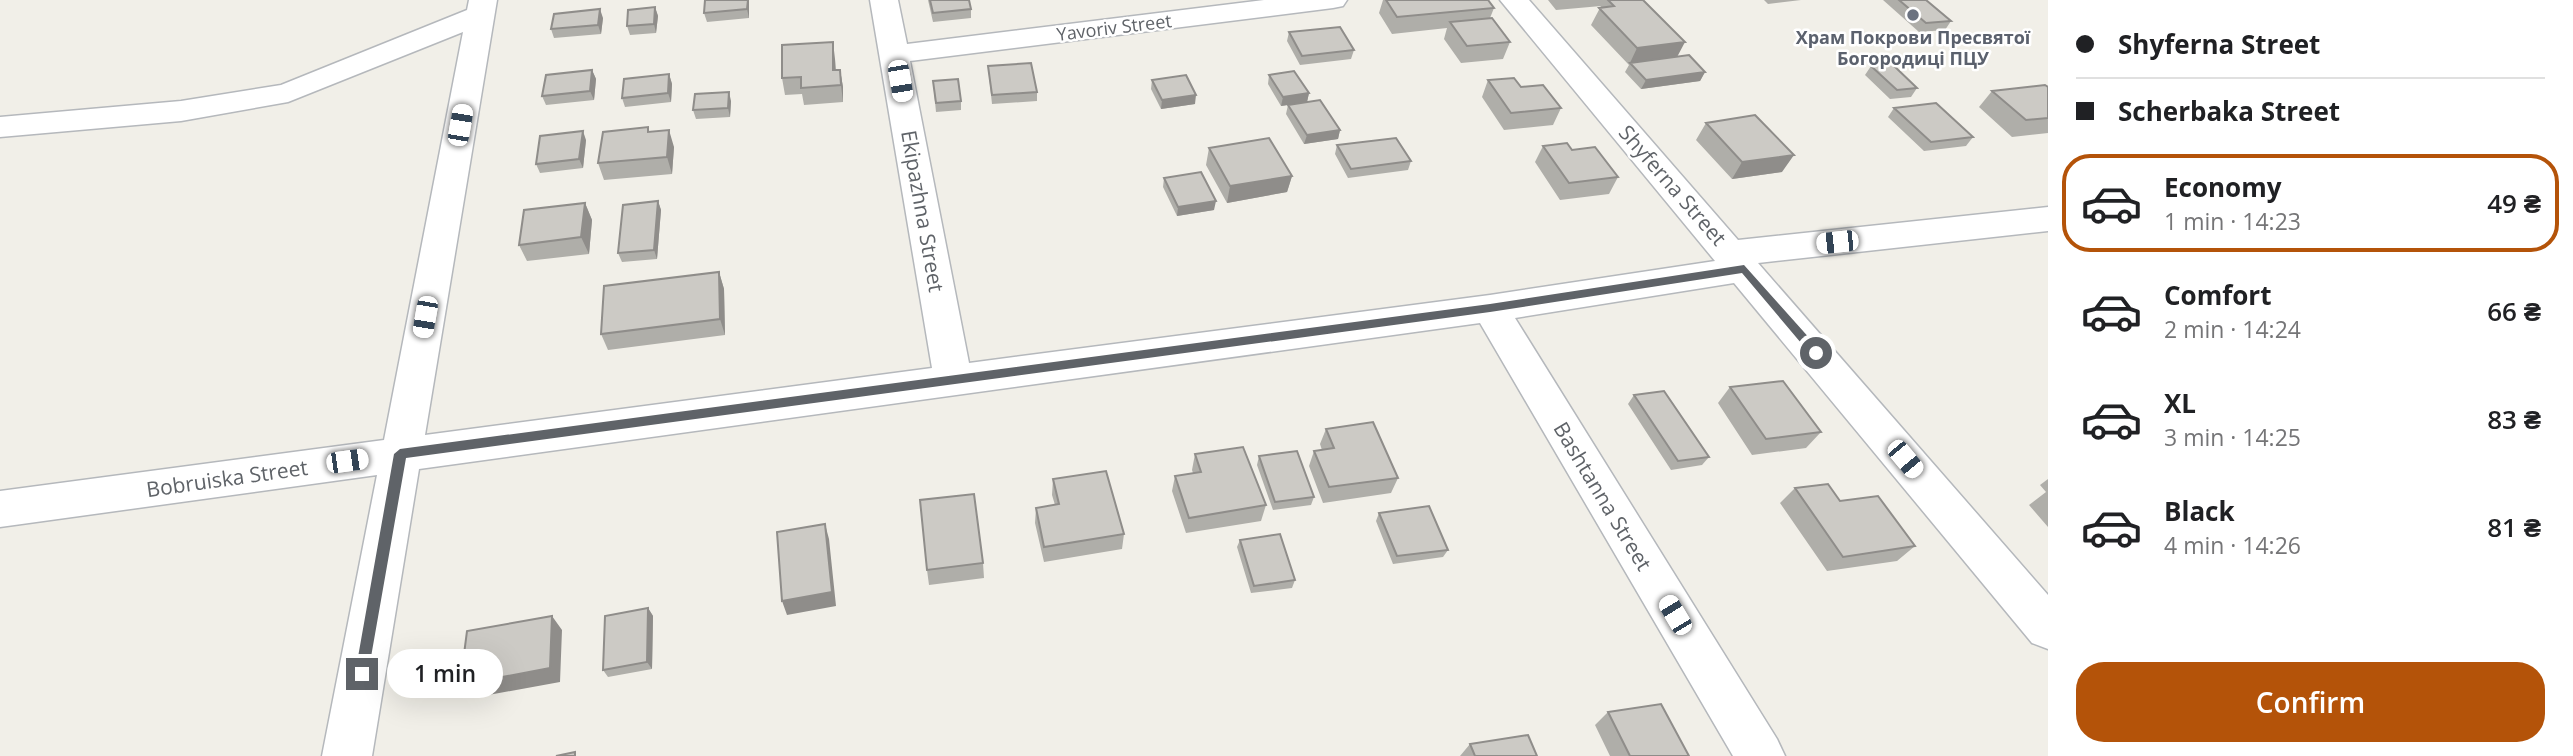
<!DOCTYPE html>
<html lang="en">
<head>
<meta charset="utf-8">
<style>
	:root { --surface:#fff; --page:#f2f2f2; --text:#202124; --muted:#757577; --line:#e0e0e0; --accent:#b45309 }
	body { margin:0; font-family:"Open Sans",sans-serif; background:var(--page); color:var(--text); height:100vh; display:flex; flex-direction:column; font-size:26px; white-space:nowrap }
	* { box-sizing:border-box; margin:0 }
	p { font-size:23px; color:var(--muted) }
	.icon { flex:none; width:38px; height:38px; fill:none; stroke:currentColor; stroke-width:2; stroke-linecap:round; stroke-linejoin:round }
	.map { position:relative; flex:1; overflow:hidden }
	.sheet { display:flex; flex-direction:column; background:var(--surface); width:525px }
	.sheet>* { flex:none }
	.top-card { display:grid; align-content:center; height:154px; padding:0 28px; background:var(--surface) }
	.end { position:absolute; width:32px; height:32px; margin:-16px; border:9px solid #5f6368; background:#fff; box-shadow:0 0 0 4px #fff }
	.from { border-radius:50% }
	.bubble { position:absolute; height:49px; border-radius:24px; background:var(--surface); box-shadow:0 7px 28px #0002; font-size:23px; font-weight:600; line-height:49px; text-align:center }
	.car { position:absolute; width:21px; height:42px; margin:-21px -10px; border-radius:9px; box-shadow:0 0 5px 2px #0007; background:linear-gradient(#fff 24%,#345 0 40%,#fff 0 76%,#345 0 86%,#fff 0) }
	.top-card b { display:flex; align-items:center; gap:24px; height:66px; font-size:26px }
	.top-card b+b { border-top:2px solid var(--line) }
	.top-card i { width:18px; height:18px; background:var(--text) }
	ul { padding:0; list-style:none }
	li { display:flex; align-items:center; gap:21px; height:98px; margin:0 14px 10px; padding:0 14px; border:4px solid transparent; border-radius:28px }
	li div { flex:1 }
	li b { display:block; font-size:26px }
	li em { font-style:normal; font-weight:600 }
	li.on { border-color:var(--accent) }
	li>.icon { width:63px; height:63px; stroke-width:1.5 }
	.action { display:flex; gap:14px; margin-top:auto; padding:14px 28px }
	.action a { flex:1; height:80px; border-radius:28px; background:var(--accent); color:#fff; font-size:28px; font-weight:600; line-height:80px; text-align:center }
	main { display:flex; flex:1; min-height:0 }
	.map>svg:first-child { display:block }
	.lines { fill:none; stroke-linecap:round; stroke-linejoin:round }
	.minor-casing { stroke:#b5b8bc; stroke-width:3 }
	.minor { fill:#fff; fill-rule:evenodd }
	.wall { fill:#afaea9 }
	.shaded-wall { fill:#8f8d8a }
	.building { fill:#cccac5; stroke:#8f8d8a; stroke-width:2 }
	.route { fill:#5f6368 }
	.worship-dot { fill:#6b7280; stroke:#fff; stroke-width:2.5 }
	.labels { text-anchor:middle; dominant-baseline:central; stroke-width:5; stroke-linejoin:round; paint-order:stroke }
	.far-street-label { font-size:18px; fill:#5f6368; stroke:#fff }
	.far-worship-label { font-size:18px; font-weight:bold; fill:#5b616d; stroke:#fff }
	.street-label { font-size:21px; fill:#5f6368; stroke:#fff }
</style>
</head>
<body>
<main>
<div class="map">
<svg width="2048" height="756" viewBox="0 0 2048 756">
	<rect width="100%" height="100%" fill="#f1efe8"/>
	<g class="lines">
		<defs>
			<path id="minor" d="M469,0H497L425,435L932,368L870,0H898L907,44L1264,0H1347L1343,6L1333,8L910,61L969,363L1490,295L1715,261L1500,0H1529L1738,240L2048,207V231L1758,263L2048,595V649L2032,643L1734,283L1515,318L1777,739L1785,756H1733L1480,323L419,469L372,756H322L377,475L0,527V491L384,440L463,32L288,102L181,121L0,137V117L181,101L281,85L467,10Z"/>
		</defs>
		<!-- minor casing -->
		<use href="#minor" class="minor-casing"/>
		<!-- minor -->
		<use href="#minor" class="minor"/>
	</g>
	<!-- wall -->
	<path class="wall" d="M705,0H749V18L707,22L704,13Z
		M928,0H969L971,9V18L933,22Z
		M1383,0H1488L1494,8L1490,18L1510,42L1503,59L1461,63L1444,39L1447,28L1392,34L1379,13Z
		M1548,0H1643L1677,57L1705,72L1700,81L1641,89L1625,72L1629,65L1591,25L1601,6L1556,10Z
		M1764,0H1801L1768,4Z
		M1883,0H1926L1951,21L1945,30L1919,32Z
		M655,7L658,16L656,33L630,35L627,26Z
		M603,18L601,34L554,38L551,29Z
		M1289,32L1354,50L1351,59L1300,65L1287,41Z
		M835,59L836,70H840L843,87V102L804,105L802,94L785,95L782,78Z
		M988,66L1037,92V101L992,104Z
		M1871,66L1917,88L1911,97L1890,99L1865,75Z
		M592,70L596,79L594,100L546,105L542,96Z
		M669,74L672,84L671,102L625,107L622,98Z
		M1269,75L1309,93L1307,102L1281,106L1268,84Z
		M1152,80L1195,104L1161,109L1151,89Z
		M1488,80L1521,87L1561,108L1553,125L1504,130L1482,97Z
		M933,81L961,101V110L936,112Z
		M2048,87V133L2012,137L1979,107L1992,91Z
		M731,101L730,117L696,119L693,110Z
		M1288,105L1340,130L1338,139L1304,144L1286,114Z
		M1894,108L1973,137L1966,146L1924,151L1888,117Z
		M1706,123L1782,172L1732,179L1696,140Z
		M649,132L674,147L672,174L604,180L598,163Z
		M586,140L583,168L540,173L536,164Z
		M1337,145L1411,161L1408,170L1348,178L1335,154Z
		M1543,146L1572,150L1618,177L1609,194L1560,200L1535,162Z
		M1209,148L1292,176L1287,192L1227,203L1206,165Z
		M1164,178L1214,210L1177,216L1163,187Z
		M658,201L661,210L657,259L622,262L618,253Z
		M585,203L592,220L589,254L527,261L519,245Z
		M719,272L724,289L725,335L608,350L601,334Z
		M1730,387L1821,432L1806,448L1752,455L1718,403Z
		M1634,395L1709,457L1702,465L1671,470L1628,404Z
		M1326,429L1398,478L1391,493L1323,503L1309,466L1314,451L1322,450L1320,444Z
		M1195,454L1266,505L1261,521L1186,533L1172,491L1175,476L1193,473L1192,470Z
		M1259,456L1314,497L1311,505L1273,510L1257,465Z
		M1053,479L1124,534L1122,549L1044,562L1035,523L1036,508L1055,505L1052,495Z
		M2048,479V527L2029,505L2046,492L2040,485Z
		M1795,488L1840,501L1915,546L1897,561L1827,571L1780,503Z
		M1379,513L1448,550L1443,557L1393,564L1376,521Z
		M1240,540L1295,580L1292,588L1251,593L1237,547Z
		M983,563L984,578L929,585L927,570Z
		M648,608L653,616L652,669L608,677L603,670Z
		M1608,712L1689,756H1610L1595,725Z
		M1470,744L1537,756H1460Z"/>
	<!-- shaded-wall -->
	<path class="shaded-wall" d="M748,0H749V18L747,9Z
		M655,7L658,16L656,33L654,24Z
		M600,9L603,18L601,34L598,25Z
		M833,42L835,59L836,87L833,70Z
		M1685,42L1676,59L1630,63L1629,65L1637,48Z
		M592,70L596,79L594,100L590,91Z
		M840,70L843,87V102L841,85Z
		M1705,72L1700,81L1641,89L1646,80Z
		M669,74L672,84L671,102L668,93Z
		M729,92L731,101L730,117L728,108Z
		M1309,93L1307,102L1281,106L1283,97Z
		M1196,95L1195,104L1161,109L1162,100Z
		M669,130L674,147L672,174L667,157Z
		M1340,130L1338,139L1304,144L1307,135Z
		M583,131L586,140L583,168L579,159Z
		M1794,155L1782,172L1732,179L1742,162Z
		M1292,176L1287,192L1227,203L1230,186Z
		M658,201L661,210L657,259L654,250Z
		M1216,201L1214,210L1177,216L1178,207Z
		M585,203L592,220L589,254L581,237Z
		M719,272L724,289L725,335L720,319Z
		M825,524L829,539L836,606L787,615L782,601Z
		M648,608L653,616L652,669L647,662Z
		M552,616L562,630L560,682L472,698L460,685Z"/>
	<!-- building -->
	<path class="building" d="M705,0H748L747,9L704,13Z
		M930,0H969L971,9L933,13Z
		M1386,0H1488L1494,8L1397,17Z
		M1608,0H1643L1685,42L1637,48L1599,8L1614,6Z
		M1899,0H1926L1951,21L1926,23Z
		M655,7L654,24L627,26L628,10Z
		M600,9L598,25L551,29L554,14Z
		M1492,18L1510,42L1467,46L1450,22Z
		M1340,27L1354,50L1302,56L1289,32Z
		M833,42V70H840L841,85L801,88V77L782,78V45Z
		M1689,55L1705,72L1646,80L1630,63Z
		M1031,63L1037,92L992,95L988,66Z
		M1892,64L1917,88L1897,90L1871,66Z
		M592,70L590,91L542,96L546,75Z
		M1294,71L1309,93L1283,97L1269,75Z
		M669,74L668,93L622,98L624,79Z
		M1186,75L1196,95L1162,100L1152,80Z
		M1514,78L1521,87L1543,85L1561,108L1511,113L1488,80Z
		M958,79L961,101L936,103L933,81Z
		M2045,85L2048,87V118L2026,120L1992,91Z
		M729,92L728,108L693,110L695,94Z
		M1320,100L1340,130L1307,135L1288,105Z
		M1936,103L1973,137L1931,142L1894,108Z
		M1755,115L1794,155L1742,162L1706,123Z
		M648,127V132L669,130L667,157L598,163L603,132Z
		M583,131L579,159L536,164L540,136Z
		M1269,138L1292,176L1230,186L1209,148Z
		M1396,138L1411,161L1351,169L1337,145Z
		M1567,143L1572,150L1595,147L1618,177L1569,183L1543,146Z
		M1201,172L1216,201L1178,207L1164,178Z
		M658,201L654,250L618,253L623,205Z
		M585,203L581,237L519,245L524,210Z
		M719,272L720,319L601,334L604,286Z
		M1783,381L1821,432L1766,439L1730,387Z
		M1664,391L1709,457L1678,461L1634,395Z
		M1373,422L1398,478L1329,487L1314,451L1334,448L1326,429Z
		M1243,447L1266,505L1189,518L1175,476L1201,472L1195,454Z
		M1297,451L1314,497L1275,502L1259,456Z
		M1106,471L1124,534L1044,547L1036,508L1059,504L1053,479Z
		M1828,484L1840,501L1878,496L1915,546L1843,557L1795,488Z
		M974,494L983,563L927,570L920,500Z
		M1429,506L1448,550L1397,556L1379,513Z
		M825,524L832,592L782,601L777,532Z
		M1280,534L1295,580L1254,586L1240,540Z
		M648,608L647,662L603,670L605,616Z
		M552,616L550,668L460,685L467,631Z
		M1661,704L1689,756H1630L1608,712Z
		M1528,735L1537,756H1475L1470,744Z
		M575,752V756H556Z"/>
	<!-- route -->
	<path class="route" d="M1744,265L1820,350V356H1812L1742,273L1490,312L406,458L368,674L362,680L355,674L394,454L400,449L1490,304Z"/>
	<!-- markers -->
	<circle class="worship-dot" cx="1913" cy="15" r="7"/>
	<g class="labels">
		<!-- far-street labels -->
		<g class="far-street-label">
			<text transform="translate(1114 27) rotate(-7)">Yavoriv Street</text>
		</g>
		<!-- far-worship labels -->
		<g class="far-worship-label">
			<text x="1913" y="37">Храм Покрови Пресвятої<tspan x="1913" dy="21">Богородиці ПЦУ</tspan></text>
		</g>
		<!-- street labels -->
		<g class="street-label">
			<text transform="translate(1673 185) rotate(49)">Shyferna Street</text>
			<text transform="translate(923 211) rotate(80)">Ekipazhna Street</text>
			<text transform="translate(227 478) rotate(-8)">Bobruiska Street</text>
			<text transform="translate(1603 496) rotate(59)">Bashtanna Street</text>
		</g>
	</g>
</svg>
<i class="end from" style="left:1816px;top:353px"></i>
<i class="end" style="left:362px;top:674px"></i>
<div class="bubble" style="left:387px;top:649px;width:116px">1 min</div>
<i class="car" style="left:900px;top:81px;rotate:170deg"></i>
<i class="car" style="left:460px;top:125px;rotate:10deg"></i>
<i class="car" style="left:1837px;top:242px;rotate:264deg"></i>
<i class="car" style="left:425px;top:317px;rotate:190deg"></i>
<i class="car" style="left:1905px;top:459px;rotate:140deg"></i>
<i class="car" style="left:347px;top:461px;rotate:82deg"></i>
<i class="car" style="left:1675px;top:615px;rotate:329deg"></i>
</div>
<section class="sheet">
<div class="top-card">
<b><i class="from"></i>Shyferna Street</b>
<b><i></i>Scherbaka Street</b>
</div>
<ul>
<li class="on"><svg class="icon" aria-label="car" viewBox="0 0 24 24"><path d="M5 17H2v-5l4-1 3-4h7l3 4 3 1v5h-3M9 17h6M6 11h13"/><circle cx="7" cy="17" r="2"/><circle cx="17" cy="17" r="2"/></svg><div><b>Economy</b><p>1 min · 14:23</p></div><em>49 ₴</em></li>
<li><svg class="icon" aria-label="car" viewBox="0 0 24 24"><path d="M5 17H2v-5l4-1 3-4h7l3 4 3 1v5h-3M9 17h6M6 11h13"/><circle cx="7" cy="17" r="2"/><circle cx="17" cy="17" r="2"/></svg><div><b>Comfort</b><p>2 min · 14:24</p></div><em>66 ₴</em></li>
<li><svg class="icon" aria-label="car" viewBox="0 0 24 24"><path d="M5 17H2v-5l4-1 3-4h7l3 4 3 1v5h-3M9 17h6M6 11h13"/><circle cx="7" cy="17" r="2"/><circle cx="17" cy="17" r="2"/></svg><div><b>XL</b><p>3 min · 14:25</p></div><em>83 ₴</em></li>
<li><svg class="icon" aria-label="car" viewBox="0 0 24 24"><path d="M5 17H2v-5l4-1 3-4h7l3 4 3 1v5h-3M9 17h6M6 11h13"/><circle cx="7" cy="17" r="2"/><circle cx="17" cy="17" r="2"/></svg><div><b>Black</b><p>4 min · 14:26</p></div><em>81 ₴</em></li>
</ul>
<div class="action"><a>Confirm</a></div>
</section>
</main>
</body>
</html>
